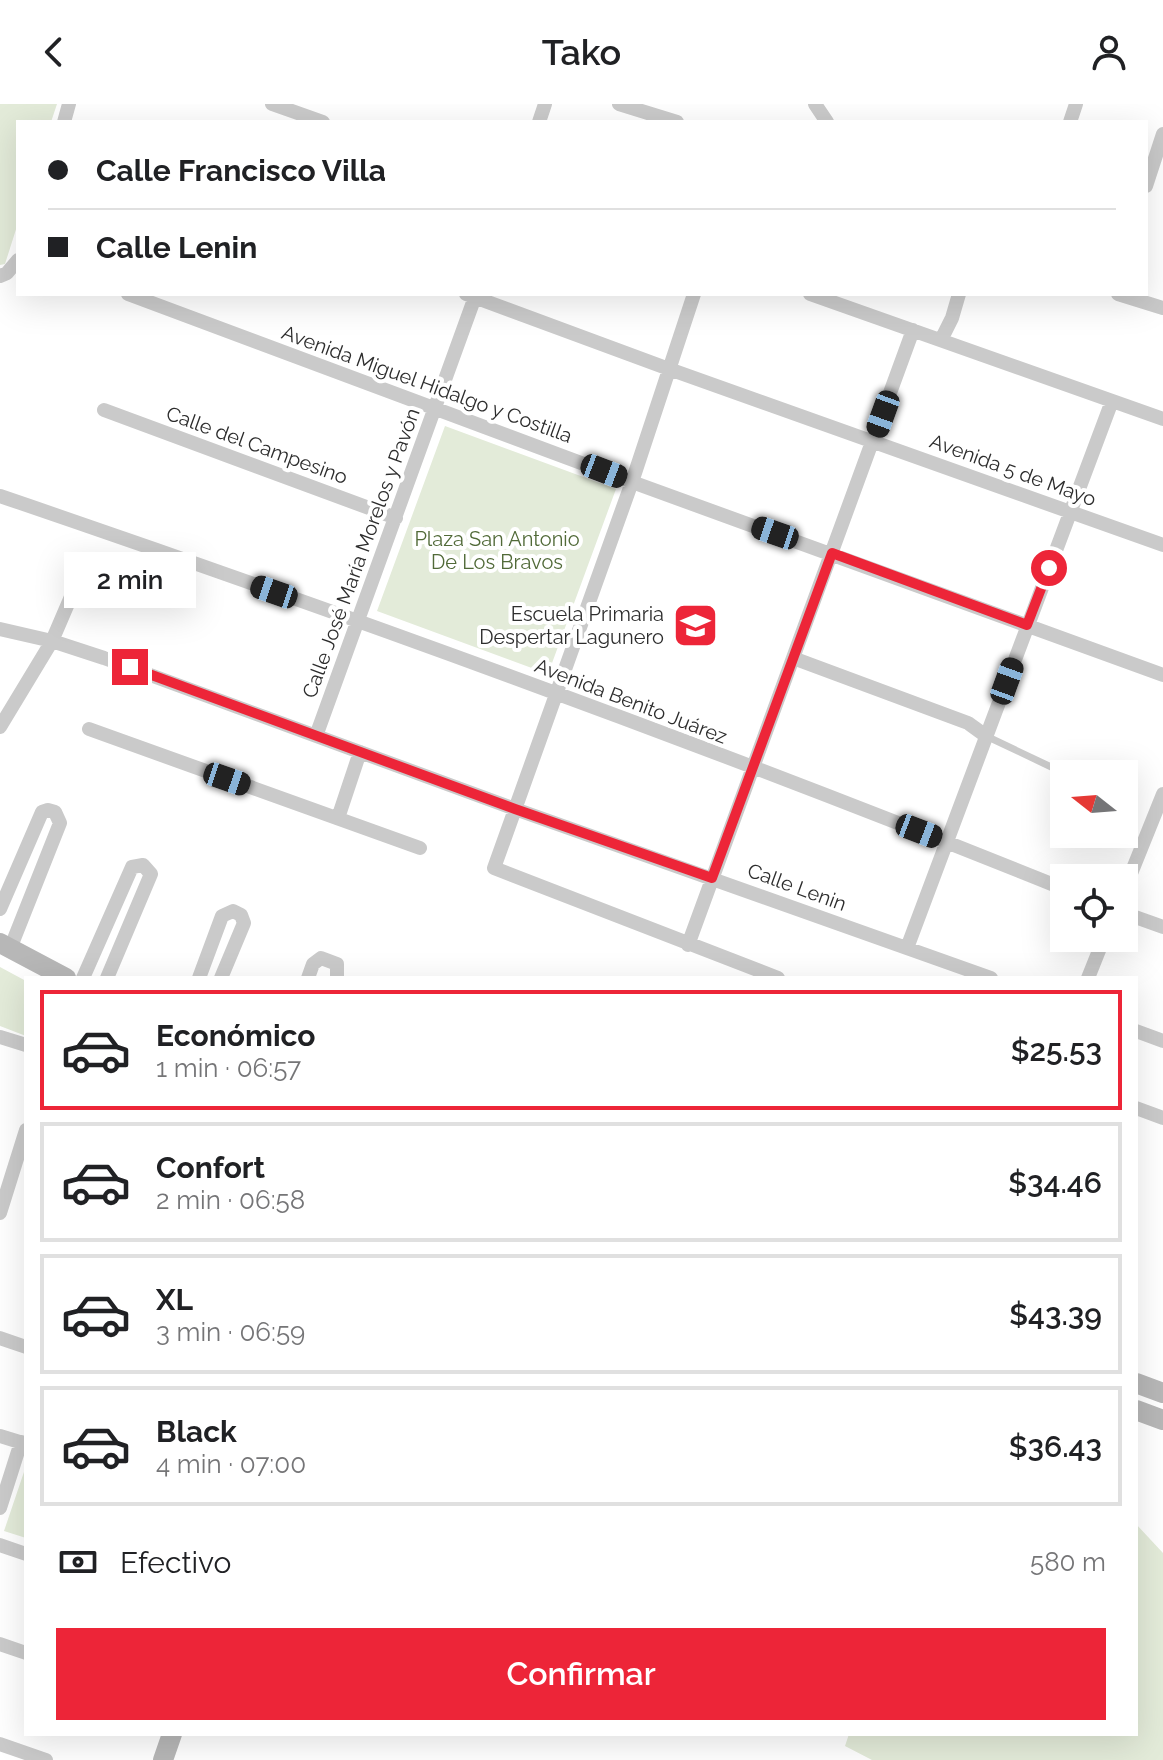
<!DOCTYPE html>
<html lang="es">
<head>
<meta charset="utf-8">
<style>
	:root { --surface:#fff; --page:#f6f6f6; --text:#202124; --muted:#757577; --line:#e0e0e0; --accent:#ed2538 }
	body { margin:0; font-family:Raleway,sans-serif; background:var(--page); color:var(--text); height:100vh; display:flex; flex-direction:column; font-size:30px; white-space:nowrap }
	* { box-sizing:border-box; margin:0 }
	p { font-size:26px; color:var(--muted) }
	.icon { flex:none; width:44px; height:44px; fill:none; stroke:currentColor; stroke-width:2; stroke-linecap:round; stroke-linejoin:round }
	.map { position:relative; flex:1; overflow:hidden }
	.drawer { position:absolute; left:24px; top:872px; width:1114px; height:760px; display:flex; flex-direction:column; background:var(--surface); border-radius:0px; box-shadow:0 8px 32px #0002 }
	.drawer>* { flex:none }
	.hud { position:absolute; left:16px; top:16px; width:1132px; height:176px; border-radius:0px; box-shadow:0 8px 32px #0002; display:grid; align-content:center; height:176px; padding:0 32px; background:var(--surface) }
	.needle { width:52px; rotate:287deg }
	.buttons { position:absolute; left:1050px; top:656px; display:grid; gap:16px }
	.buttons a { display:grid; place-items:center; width:88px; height:88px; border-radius:0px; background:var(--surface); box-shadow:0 8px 32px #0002; font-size:40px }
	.end { position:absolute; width:36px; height:36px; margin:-18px; border:10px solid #ed2538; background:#fff; box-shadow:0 0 0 4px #fff }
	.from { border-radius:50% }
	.bubble { position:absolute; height:56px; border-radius:0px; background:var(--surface); box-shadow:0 8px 32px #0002; font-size:26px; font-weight:600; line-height:56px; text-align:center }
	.car { position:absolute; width:24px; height:48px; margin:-24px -12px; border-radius:10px; box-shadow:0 0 6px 2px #0007; background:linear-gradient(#222 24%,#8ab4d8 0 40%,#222 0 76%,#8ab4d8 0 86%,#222 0) }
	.hud b { display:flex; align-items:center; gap:28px; height:76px; font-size:30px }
	.hud b+b { border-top:2px solid var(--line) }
	.hud i { width:20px; height:20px; background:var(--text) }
	ul { padding:14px 0 0; list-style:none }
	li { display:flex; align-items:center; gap:24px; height:120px; margin:0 16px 12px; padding:0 16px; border:4px solid var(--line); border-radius:0px }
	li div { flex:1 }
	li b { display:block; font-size:30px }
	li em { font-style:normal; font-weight:600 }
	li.on { border-color:var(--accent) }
	li>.icon { width:72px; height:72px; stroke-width:1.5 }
	.pay { display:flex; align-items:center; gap:20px; height:88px; padding:0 32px; font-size:30px }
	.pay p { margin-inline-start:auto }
	.button { display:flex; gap:16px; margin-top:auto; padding:16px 32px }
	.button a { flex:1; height:92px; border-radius:0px; background:var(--accent); color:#fff; font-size:32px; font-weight:600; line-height:92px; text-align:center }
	header { display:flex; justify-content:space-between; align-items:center; height:104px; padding:0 32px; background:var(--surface); font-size:36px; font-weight:600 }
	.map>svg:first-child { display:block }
	.green { fill:#e3ebd9 }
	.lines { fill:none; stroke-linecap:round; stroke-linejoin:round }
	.lane { stroke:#cacaca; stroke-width:7 }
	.street { stroke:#cacaca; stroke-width:14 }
	.secondary { stroke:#b7b7b7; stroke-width:20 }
	.route { stroke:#ed2538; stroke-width:10 }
	.labels { text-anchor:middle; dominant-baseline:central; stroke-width:8; stroke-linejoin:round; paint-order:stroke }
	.street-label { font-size:20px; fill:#2d2d2d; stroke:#fff }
	.park-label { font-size:20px; fill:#516a38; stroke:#fff }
	.poi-label { font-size:20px; fill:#2d2d2d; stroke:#fff; text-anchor:end }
</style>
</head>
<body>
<header><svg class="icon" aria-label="back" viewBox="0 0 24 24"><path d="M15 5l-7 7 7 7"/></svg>Tako<svg class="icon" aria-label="person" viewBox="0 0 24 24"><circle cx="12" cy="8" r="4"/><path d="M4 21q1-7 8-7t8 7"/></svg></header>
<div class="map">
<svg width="1163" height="1656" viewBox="0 0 1163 1656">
	<rect width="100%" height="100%" fill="#fff"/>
	<!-- green -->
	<path class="green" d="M0,0H57L51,18H18V119L5,160L0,161Z
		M445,322L616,385L548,570L377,507Z
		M0,863L26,877V932L0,922Z
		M26,1362V1434L4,1427Z
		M1136,1420L1163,1449V1656H872L845,1642L849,1630H1136Z"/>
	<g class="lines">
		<!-- lane -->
		<path class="lane" d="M986,632L1066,670"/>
		<!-- street -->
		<path class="street" d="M272,0L323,18
			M619,0L677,18
			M815,0L827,18
			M64,18L69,0
			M539,18L545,0
			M1070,18L1076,0
			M1146,82L1163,30
			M0,172L7,169L18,156
			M128,190L632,378L1163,571
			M466,190L669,265L1163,441
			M694,190L632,378L494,764L778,874
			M810,190L1163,315
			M1118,190L1163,204
			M941,236L952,214L959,190
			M104,306L396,414
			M0,392C358,514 714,644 1064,785
			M0,525L52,537L104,554L515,705L991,874
			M793,554L968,619L986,632
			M0,623L52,537L73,488
			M89,625L420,744
			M316,632L476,190
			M338,714L360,648
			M1124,787L1163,690
			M0,805L42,708L48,706L55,708L60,719L10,845
			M1124,809L1163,823
			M688,841L913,226
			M907,844L1112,297
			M83,874L132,763L143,761L151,770L107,874
			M199,874L222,812L233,807L241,811L244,819L221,874
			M308,874L313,860L321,854L337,860V874
			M1088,874L1104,834
			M1136,927L1163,937
			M0,933L26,941
			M1136,1004L1163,1014
			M0,1109L26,1026
			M0,1234L26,1243
			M0,1332L26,1340
			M0,1404L21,1338
			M0,1441L26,1450
			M0,1540L26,1549
			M0,1640L46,1656"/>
		<!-- secondary -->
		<path class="secondary" d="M0,839L66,874
			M1136,1279L1163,1289
			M1136,1306L1163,1316
			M163,1656L172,1630"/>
	</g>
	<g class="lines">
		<!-- route -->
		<path class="route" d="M130,563L515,705L712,774L832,449L1027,521L1049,464"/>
	</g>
	<!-- icons -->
	<defs>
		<symbol id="school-square" viewBox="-11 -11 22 22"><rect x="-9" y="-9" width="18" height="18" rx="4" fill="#ed2538" stroke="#fff"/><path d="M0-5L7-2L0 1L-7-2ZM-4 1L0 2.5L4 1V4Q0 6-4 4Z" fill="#fff"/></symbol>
	</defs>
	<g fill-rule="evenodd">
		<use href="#school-square" x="670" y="496" width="51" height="51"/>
	</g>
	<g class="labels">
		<!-- street labels -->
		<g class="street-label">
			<text transform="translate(427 280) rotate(20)">Avenida Miguel Hidalgo y Costilla</text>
			<text transform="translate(257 341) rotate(20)">Calle del Campesino</text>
			<text transform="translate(1013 366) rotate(20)">Avenida 5 de Mayo</text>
			<text transform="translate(361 449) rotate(-70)">Calle José María Morelos y Pavón</text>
			<text transform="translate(631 597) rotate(21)">Avenida Benito Juárez</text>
			<text transform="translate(797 783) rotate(20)">Calle Lenin</text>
		</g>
		<!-- park labels -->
		<g class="park-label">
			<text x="497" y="435">Plaza San Antonio<tspan x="497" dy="23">De Los Bravos</tspan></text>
		</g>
		<!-- poi labels -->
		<g class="poi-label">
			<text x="664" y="510">Escuela Primaria<tspan x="664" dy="23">Despertar Lagunero</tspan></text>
		</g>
	</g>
</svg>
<div class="buttons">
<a><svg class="needle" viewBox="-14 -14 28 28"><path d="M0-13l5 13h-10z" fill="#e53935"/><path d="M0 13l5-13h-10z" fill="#757577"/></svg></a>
<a><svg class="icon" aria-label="locate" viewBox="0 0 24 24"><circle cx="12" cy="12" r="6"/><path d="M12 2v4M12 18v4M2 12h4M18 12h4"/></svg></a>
</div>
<i class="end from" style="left:1049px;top:464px"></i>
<i class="end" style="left:130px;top:563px"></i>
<div class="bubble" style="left:64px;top:448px;width:132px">2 min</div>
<i class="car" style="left:883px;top:310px;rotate:200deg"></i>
<i class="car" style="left:604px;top:367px;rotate:111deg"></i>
<i class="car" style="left:775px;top:429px;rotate:289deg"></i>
<i class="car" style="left:274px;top:488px;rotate:289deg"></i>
<i class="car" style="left:1007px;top:577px;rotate:20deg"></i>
<i class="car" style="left:227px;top:675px;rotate:109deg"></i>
<i class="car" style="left:919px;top:727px;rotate:111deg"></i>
<div class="hud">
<b><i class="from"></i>Calle Francisco Villa</b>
<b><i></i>Calle Lenin</b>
</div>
<section class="drawer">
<ul>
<li class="on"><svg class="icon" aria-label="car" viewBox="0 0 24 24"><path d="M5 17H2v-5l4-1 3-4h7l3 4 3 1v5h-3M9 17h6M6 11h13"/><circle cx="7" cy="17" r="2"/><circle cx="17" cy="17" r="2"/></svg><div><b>Económico</b><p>1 min · 06:57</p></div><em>$25.53</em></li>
<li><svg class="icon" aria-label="car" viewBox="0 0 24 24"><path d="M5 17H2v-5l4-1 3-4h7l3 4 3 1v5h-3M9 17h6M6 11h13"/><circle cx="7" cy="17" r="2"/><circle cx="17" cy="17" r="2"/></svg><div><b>Confort</b><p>2 min · 06:58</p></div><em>$34.46</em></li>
<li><svg class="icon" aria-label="car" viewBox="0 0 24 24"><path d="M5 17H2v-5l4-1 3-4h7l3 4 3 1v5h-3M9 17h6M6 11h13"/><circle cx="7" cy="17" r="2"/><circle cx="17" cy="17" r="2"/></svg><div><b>XL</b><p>3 min · 06:59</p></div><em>$43.39</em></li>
<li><svg class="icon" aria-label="car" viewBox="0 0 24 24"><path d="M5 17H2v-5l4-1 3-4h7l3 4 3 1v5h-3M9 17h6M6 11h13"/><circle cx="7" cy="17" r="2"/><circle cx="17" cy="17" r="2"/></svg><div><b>Black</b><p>4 min · 07:00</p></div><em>$36.43</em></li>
</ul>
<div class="pay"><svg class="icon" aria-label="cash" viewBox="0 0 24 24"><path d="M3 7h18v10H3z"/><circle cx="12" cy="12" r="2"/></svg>Efectivo<p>580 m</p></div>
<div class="button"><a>Confirmar</a></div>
</section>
</div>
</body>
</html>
